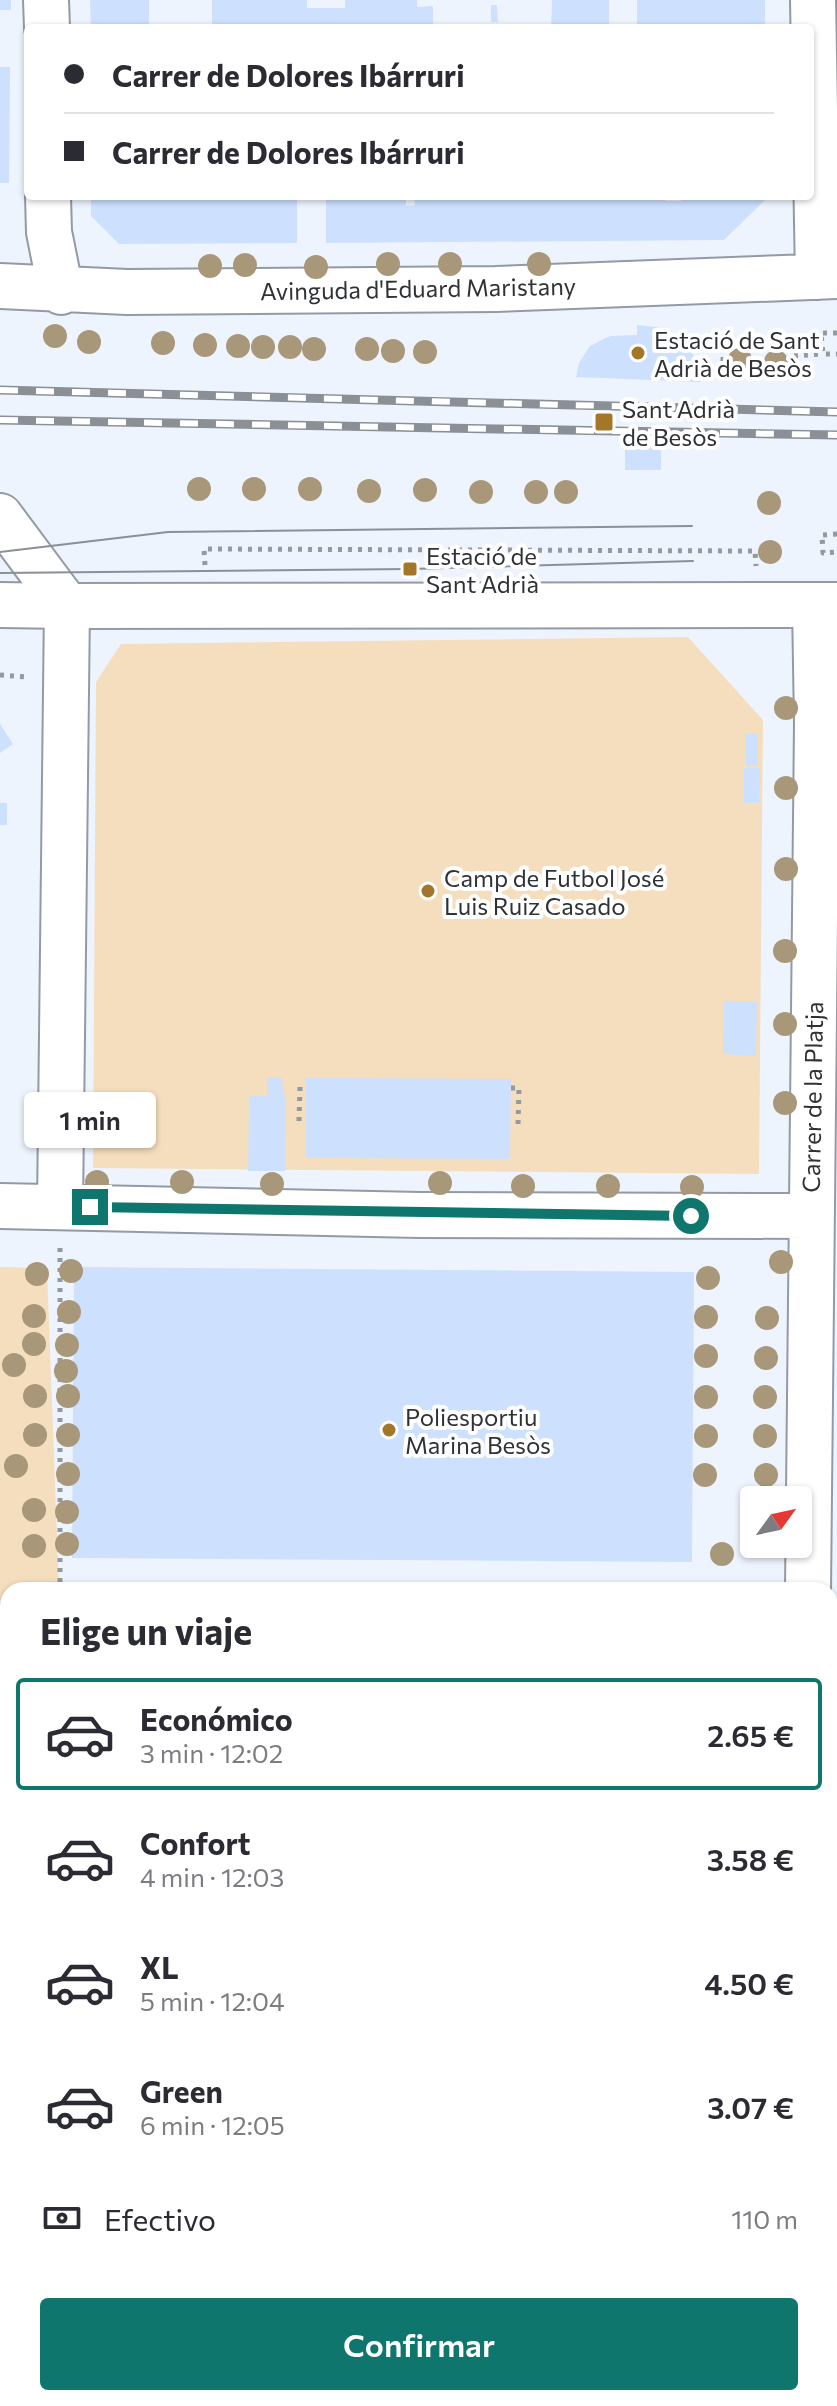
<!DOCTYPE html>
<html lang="es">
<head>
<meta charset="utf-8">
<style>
	:root { --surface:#fff; --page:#f7f7f7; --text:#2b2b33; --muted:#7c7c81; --line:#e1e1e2; --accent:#0f766e }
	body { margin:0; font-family:Commissioner,sans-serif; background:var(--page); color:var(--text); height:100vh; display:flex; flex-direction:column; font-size:30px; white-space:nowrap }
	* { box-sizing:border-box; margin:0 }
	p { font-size:26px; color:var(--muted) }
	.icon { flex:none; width:44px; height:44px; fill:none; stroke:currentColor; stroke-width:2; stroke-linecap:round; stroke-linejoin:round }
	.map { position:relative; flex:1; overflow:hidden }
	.sheet { position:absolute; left:0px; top:1582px; width:838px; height:824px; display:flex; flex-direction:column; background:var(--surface); border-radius:24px 24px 0 0; box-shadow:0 2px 6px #0004 }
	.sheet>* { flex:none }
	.hud { position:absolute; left:24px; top:24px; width:790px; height:176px; border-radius:8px; box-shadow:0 2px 6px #0004; display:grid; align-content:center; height:176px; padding:0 40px; background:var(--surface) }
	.needle { width:52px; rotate:57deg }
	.buttons { position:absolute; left:740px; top:1486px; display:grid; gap:16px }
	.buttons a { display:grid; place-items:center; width:72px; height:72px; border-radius:8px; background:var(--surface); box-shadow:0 2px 6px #0004; font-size:40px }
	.end { position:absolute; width:36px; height:36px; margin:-18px; border:10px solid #0f766e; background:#fff; box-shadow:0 0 0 4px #fff }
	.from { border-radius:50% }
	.bubble { position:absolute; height:56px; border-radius:8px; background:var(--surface); box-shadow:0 2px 6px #0004; font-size:26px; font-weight:600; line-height:56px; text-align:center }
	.hud b { display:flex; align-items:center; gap:28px; height:76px; font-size:30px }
	.hud b+b { border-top:2px solid var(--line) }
	.hud i { width:20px; height:20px; background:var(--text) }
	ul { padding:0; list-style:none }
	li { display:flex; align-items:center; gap:24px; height:112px; margin:0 16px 12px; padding:0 24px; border:4px solid transparent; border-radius:8px }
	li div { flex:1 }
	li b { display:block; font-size:30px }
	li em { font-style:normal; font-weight:600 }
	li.selected { border-color:var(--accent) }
	li>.icon { width:72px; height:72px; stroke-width:1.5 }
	h2 { padding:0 40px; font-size:36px; line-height:96px }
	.pay { display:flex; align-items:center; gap:20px; height:88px; padding:0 40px; font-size:30px }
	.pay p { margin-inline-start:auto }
	.action { display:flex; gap:16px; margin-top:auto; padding:16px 40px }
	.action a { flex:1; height:92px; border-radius:8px; background:var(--accent); color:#fff; font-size:32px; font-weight:600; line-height:92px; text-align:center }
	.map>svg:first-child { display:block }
	.green { fill:#f5debe }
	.building { fill:#cde0fe }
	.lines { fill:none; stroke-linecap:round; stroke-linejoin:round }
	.minor-casing { stroke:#949aa3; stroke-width:48 }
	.major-casing { stroke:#949aa3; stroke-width:48 }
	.path { stroke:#9499a0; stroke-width:5; stroke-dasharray:4 6; stroke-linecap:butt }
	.minor { stroke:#fff; stroke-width:44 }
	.major { stroke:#fff; stroke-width:44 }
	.tram { stroke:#8b8f96; stroke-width:2 }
	.rail-casing { stroke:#8b8f96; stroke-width:9 }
	.rail { stroke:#fff; stroke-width:6; stroke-dasharray:18; stroke-linecap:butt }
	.tree { fill:#a89879 }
	.route { stroke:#0f766e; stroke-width:10 }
	.poi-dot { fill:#a37628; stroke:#fff; stroke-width:3 }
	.labels { text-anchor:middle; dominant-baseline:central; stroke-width:8; stroke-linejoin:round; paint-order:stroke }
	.street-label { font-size:24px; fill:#2f3235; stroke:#fff }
	.poi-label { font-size:24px; fill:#2f3235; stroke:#fff; text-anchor:start }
</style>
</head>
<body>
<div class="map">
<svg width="837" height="2406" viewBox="0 0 837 2406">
	<rect width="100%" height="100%" fill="#eef4fe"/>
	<!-- green -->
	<path class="green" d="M688,637L763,720L759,1174L93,1168L96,682L121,644Z
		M0,1267L47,1268L59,1590H8V2108L0,2109Z"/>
	<!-- building -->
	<path class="building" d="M0,0H11V10H0Z
		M90,0H149V28H91Z
		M212,0H307V8H345V0H417V7L433,6V27L212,28Z
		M552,0H609V28H551Z
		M637,0H765V28H637Z
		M491,5H497L498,22H491Z
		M0,67H10L9,183H0Z
		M91,196H297V243L119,244L91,216Z
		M326,196H406V206L415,205L414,196H665V201H681V196H765V200L724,240L326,243Z
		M637,325L656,327L678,336L693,354L700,382L576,377L579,363L590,346L610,336L637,335Z
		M625,439L661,440V470H625Z
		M0,724L13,744L0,753Z
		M745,733H758V765H745Z
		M744,768H760L759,803H744Z
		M0,803H7V825H0Z
		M724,1001L757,1002L756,1056L723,1054Z
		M282,1077L283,1095L286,1094L285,1171H248L249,1096L267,1095V1078Z
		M306,1078L511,1079L510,1159L306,1158Z
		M74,1267L694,1272L692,1562L72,1558Z"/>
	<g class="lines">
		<defs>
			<path id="minor" d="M46,0L47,28
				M813,0L818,277
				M48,196L49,232L61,292
				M0,286L127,292L496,289L837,276
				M0,1206L420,1215L811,1216
				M60,1207L67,606L837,605
				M808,1590L817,724L815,605"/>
			<path id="major" d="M0,516L67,606
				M0,605L67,606"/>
		</defs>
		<!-- minor casing -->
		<use href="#minor" class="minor-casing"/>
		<!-- major casing -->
		<use href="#major" class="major-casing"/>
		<!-- path -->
		<path class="path" d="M837,333H821L823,354H837
			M794,356L823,354
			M723,357V367L756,368V375
			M837,534L822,535L823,553L837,552
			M205,565L204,549L755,551L756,566
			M0,675L27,677
			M511,1088H519L518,1124
			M299,1121L300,1087H306
			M60,1248V1590
			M0,2213H8
			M830,2368L837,2371"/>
		<!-- minor -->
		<use href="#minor" class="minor"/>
		<!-- major -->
		<use href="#major" class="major"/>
		<!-- tram -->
		<path class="tram" d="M0,552L168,532L692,526
			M0,573L410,569L693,561"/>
		<defs>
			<path id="rail" d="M0,390L837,412
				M0,420L837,435"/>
		</defs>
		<!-- rail casing -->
		<use href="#rail" class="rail-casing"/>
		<!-- rail -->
		<use href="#rail" class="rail"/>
	</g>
	<!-- trees -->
	<g class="tree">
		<circle cx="388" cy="264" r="12"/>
		<circle cx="450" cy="264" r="12"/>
		<circle cx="539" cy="264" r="12"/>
		<circle cx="245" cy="265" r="12"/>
		<circle cx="210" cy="266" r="12"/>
		<circle cx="316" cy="267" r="12"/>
		<circle cx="55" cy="336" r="12"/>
		<circle cx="89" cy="342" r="12"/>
		<circle cx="163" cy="343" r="12"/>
		<circle cx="205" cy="345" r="12"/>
		<circle cx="238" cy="346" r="12"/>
		<circle cx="263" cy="347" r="12"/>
		<circle cx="290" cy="347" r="12"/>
		<circle cx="314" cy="349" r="12"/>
		<circle cx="367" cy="349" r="12"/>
		<circle cx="393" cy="351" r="12"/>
		<circle cx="425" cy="352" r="12"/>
		<circle cx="740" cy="360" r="12"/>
		<circle cx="776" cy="362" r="12"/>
		<circle cx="199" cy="489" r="12"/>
		<circle cx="254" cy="489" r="12"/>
		<circle cx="310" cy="489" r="12"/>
		<circle cx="425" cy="490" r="12"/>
		<circle cx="369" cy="491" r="12"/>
		<circle cx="481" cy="492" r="12"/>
		<circle cx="536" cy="492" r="12"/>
		<circle cx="566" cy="492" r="12"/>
		<circle cx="769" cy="503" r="12"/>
		<circle cx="770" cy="552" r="12"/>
		<circle cx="786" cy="708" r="12"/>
		<circle cx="786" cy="788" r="12"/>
		<circle cx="786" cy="869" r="12"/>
		<circle cx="785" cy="951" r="12"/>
		<circle cx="785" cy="1024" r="12"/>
		<circle cx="785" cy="1103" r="12"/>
		<circle cx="97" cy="1182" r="12"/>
		<circle cx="182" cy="1182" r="12"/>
		<circle cx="440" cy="1183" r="12"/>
		<circle cx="272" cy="1184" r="12"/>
		<circle cx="523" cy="1186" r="12"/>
		<circle cx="608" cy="1186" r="12"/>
		<circle cx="692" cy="1187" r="12"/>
		<circle cx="781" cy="1262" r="12"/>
		<circle cx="71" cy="1271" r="12"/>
		<circle cx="37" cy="1274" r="12"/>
		<circle cx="708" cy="1278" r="12"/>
		<circle cx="69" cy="1312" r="12"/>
		<circle cx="34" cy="1316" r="12"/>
		<circle cx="706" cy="1317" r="12"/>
		<circle cx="767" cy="1318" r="12"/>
		<circle cx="34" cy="1344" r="12"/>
		<circle cx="67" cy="1345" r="12"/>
		<circle cx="706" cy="1356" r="12"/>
		<circle cx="766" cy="1358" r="12"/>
		<circle cx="14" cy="1365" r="12"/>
		<circle cx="66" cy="1371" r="12"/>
		<circle cx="35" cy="1396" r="12"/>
		<circle cx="68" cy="1396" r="12"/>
		<circle cx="706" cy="1397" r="12"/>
		<circle cx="765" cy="1397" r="12"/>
		<circle cx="35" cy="1435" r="12"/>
		<circle cx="68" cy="1435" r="12"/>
		<circle cx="706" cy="1436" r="12"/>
		<circle cx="765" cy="1436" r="12"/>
		<circle cx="16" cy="1466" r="12"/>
		<circle cx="68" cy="1474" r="12"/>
		<circle cx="705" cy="1475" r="12"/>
		<circle cx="766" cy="1475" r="12"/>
		<circle cx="34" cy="1510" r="12"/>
		<circle cx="67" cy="1512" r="12"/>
		<circle cx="67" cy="1544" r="12"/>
		<circle cx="34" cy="1546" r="12"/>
		<circle cx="722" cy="1554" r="12"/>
	</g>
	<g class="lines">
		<!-- route -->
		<path class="route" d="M90,1207L691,1216"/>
	</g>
	<!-- markers -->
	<g class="poi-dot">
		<circle cx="638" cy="353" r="8"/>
		<rect x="594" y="412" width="20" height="20" rx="4"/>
		<rect x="402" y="561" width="16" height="16" rx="4"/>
		<circle cx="428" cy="891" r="8"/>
		<circle cx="389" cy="1430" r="8"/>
	</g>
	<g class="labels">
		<!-- street labels -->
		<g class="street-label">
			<text transform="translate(418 288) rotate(-1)">Avinguda d'Eduard Maristany</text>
			<text transform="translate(812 1097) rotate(-89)">Carrer de la Platja</text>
		</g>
		<!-- poi labels -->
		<g class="poi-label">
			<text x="654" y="339">Estació de Sant<tspan x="654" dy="28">Adrià de Besòs</tspan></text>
			<text x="622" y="408">Sant Adrià<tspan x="622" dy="28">de Besòs</tspan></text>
			<text x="426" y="555">Estació de<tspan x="426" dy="28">Sant Adrià</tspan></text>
			<text x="444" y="877">Camp de Futbol José<tspan x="444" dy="28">Luis Ruiz Casado</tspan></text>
			<text x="405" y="1416">Poliesportiu<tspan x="405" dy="28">Marina Besòs</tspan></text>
		</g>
	</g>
</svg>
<div class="buttons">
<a><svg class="needle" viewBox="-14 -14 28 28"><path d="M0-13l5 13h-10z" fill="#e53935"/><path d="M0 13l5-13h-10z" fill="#7c7c81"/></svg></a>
</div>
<i class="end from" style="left:691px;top:1216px"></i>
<i class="end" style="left:90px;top:1207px"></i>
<div class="bubble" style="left:24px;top:1092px;width:132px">1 min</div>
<div class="hud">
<b><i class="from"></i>Carrer de Dolores Ibárruri</b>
<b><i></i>Carrer de Dolores Ibárruri</b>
</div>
<section class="sheet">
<h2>Elige un viaje</h2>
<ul>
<li class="selected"><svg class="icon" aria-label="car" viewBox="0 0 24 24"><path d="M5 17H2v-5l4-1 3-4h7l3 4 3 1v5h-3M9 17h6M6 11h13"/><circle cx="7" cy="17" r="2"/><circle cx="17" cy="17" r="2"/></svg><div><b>Económico</b><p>3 min · 12:02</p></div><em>2.65 €</em></li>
<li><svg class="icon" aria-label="car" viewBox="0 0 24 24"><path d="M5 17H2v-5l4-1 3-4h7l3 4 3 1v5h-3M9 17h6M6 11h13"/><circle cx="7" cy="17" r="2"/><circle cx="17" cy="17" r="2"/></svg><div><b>Confort</b><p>4 min · 12:03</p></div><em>3.58 €</em></li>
<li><svg class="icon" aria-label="car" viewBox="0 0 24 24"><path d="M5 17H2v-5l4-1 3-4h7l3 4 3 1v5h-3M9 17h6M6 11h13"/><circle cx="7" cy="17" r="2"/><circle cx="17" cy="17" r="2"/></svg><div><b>XL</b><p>5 min · 12:04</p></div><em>4.50 €</em></li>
<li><svg class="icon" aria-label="car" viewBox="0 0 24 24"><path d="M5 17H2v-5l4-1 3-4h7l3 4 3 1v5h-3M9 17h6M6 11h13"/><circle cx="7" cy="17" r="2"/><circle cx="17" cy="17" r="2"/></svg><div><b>Green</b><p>6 min · 12:05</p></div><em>3.07 €</em></li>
</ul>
<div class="pay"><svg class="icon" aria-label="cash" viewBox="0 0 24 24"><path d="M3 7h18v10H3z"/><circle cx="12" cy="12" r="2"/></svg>Efectivo<p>110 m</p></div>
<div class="action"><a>Confirmar</a></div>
</section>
</div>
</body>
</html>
